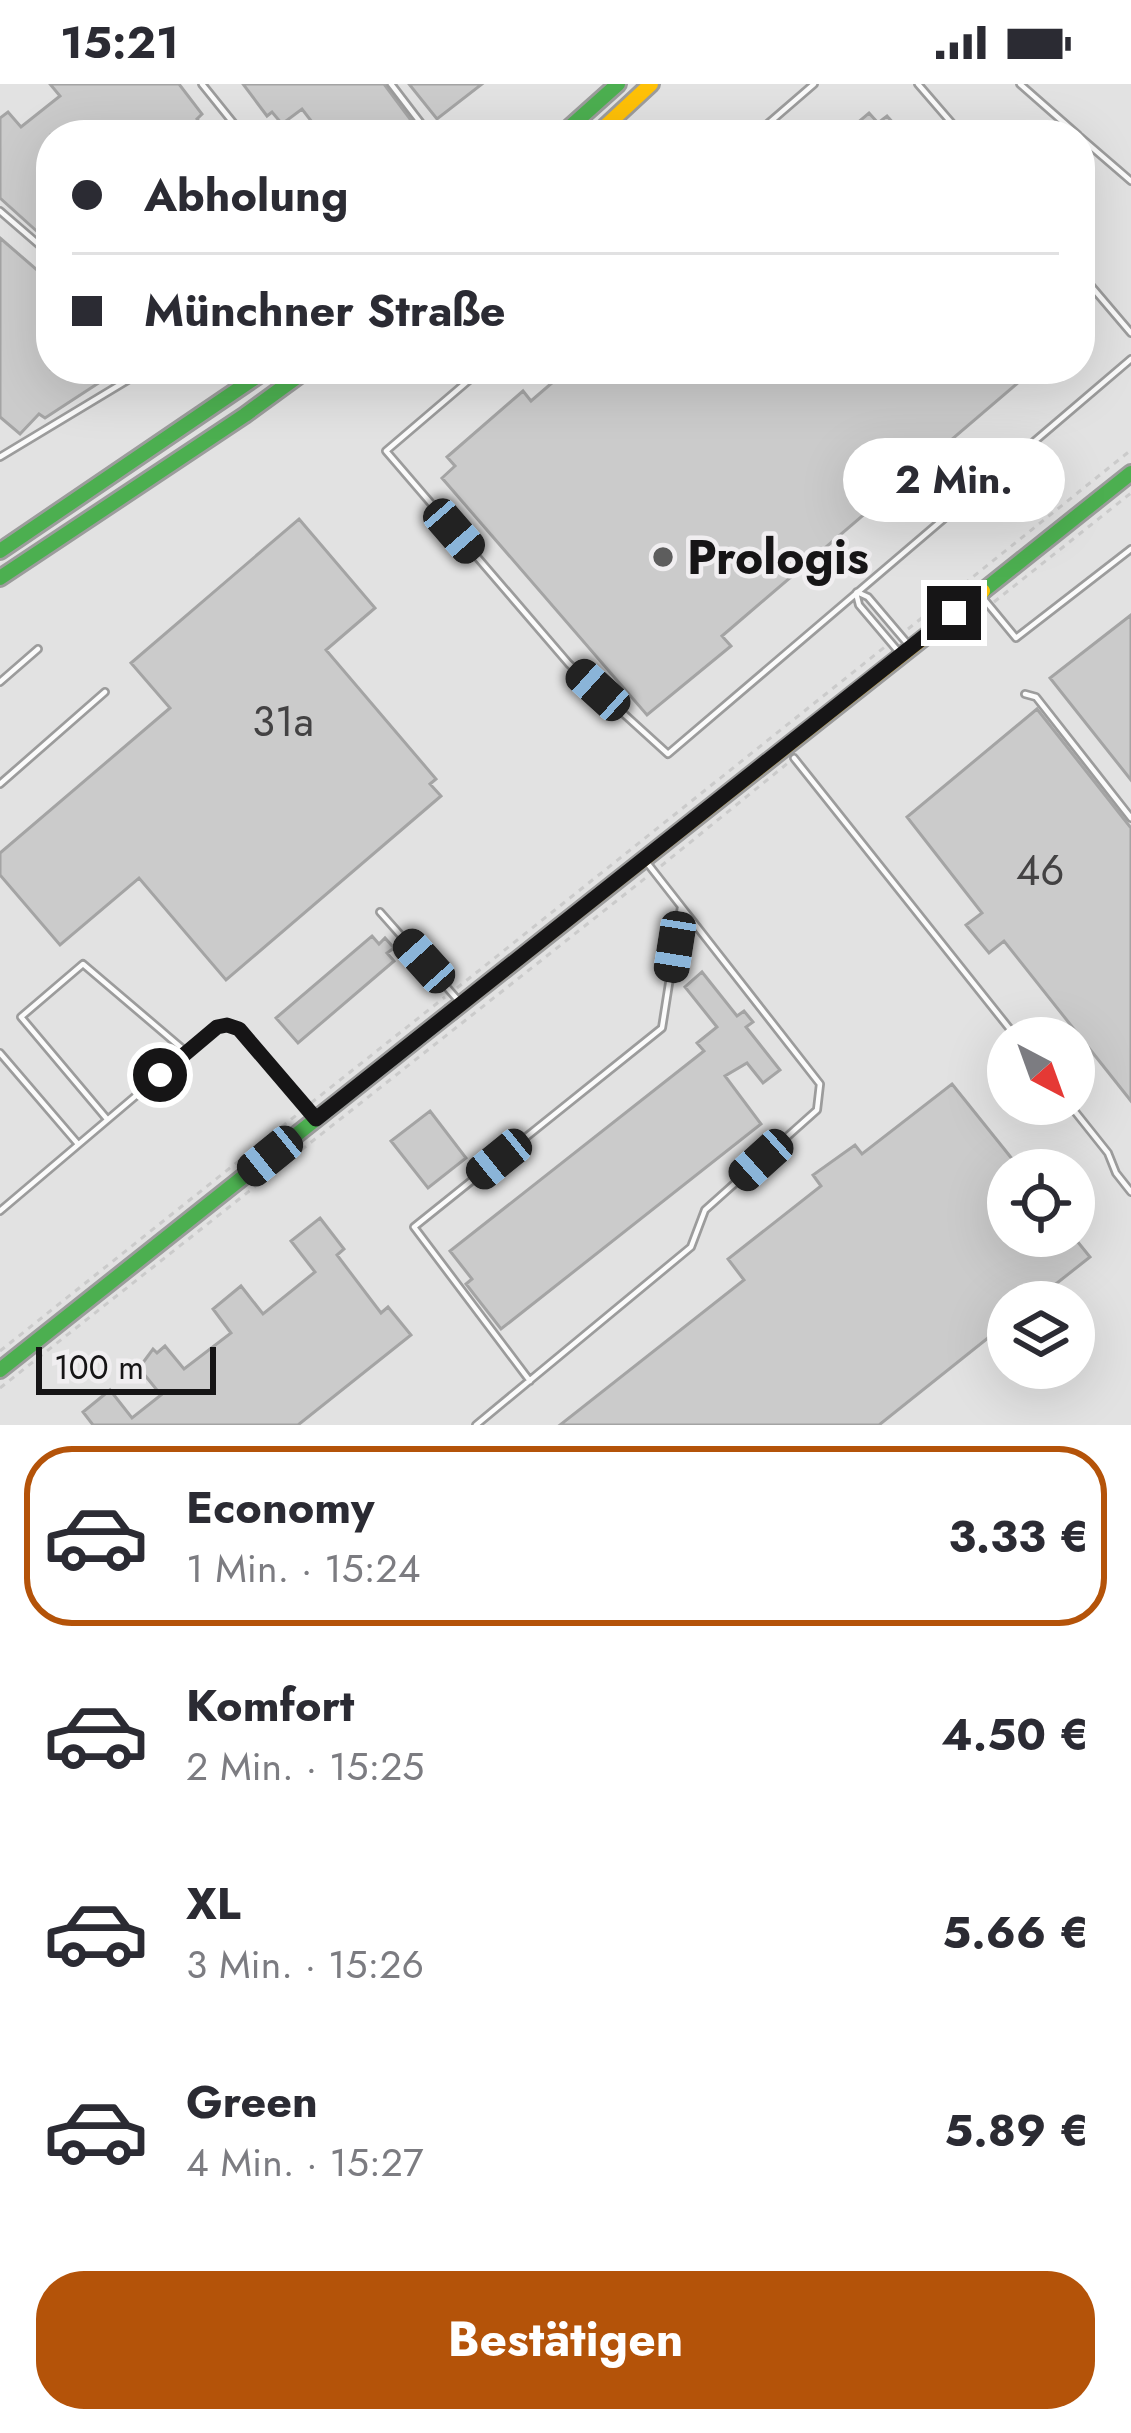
<!DOCTYPE html>
<html lang="de">
<head>
<meta charset="utf-8">
<style>
	:root { --surface:#fff; --page:#f7f7f7; --text:#2b2b33; --muted:#7c7c81; --line:#e1e1e2; --accent:#b45309 }
	body { margin:0; font-family:Jost,sans-serif; background:var(--page); color:var(--text); height:100vh; display:flex; flex-direction:column; font-size:45px; white-space:nowrap }
	* { box-sizing:border-box; margin:0 }
	p { font-size:39px; color:var(--muted) }
	.icon { flex:none; width:66px; height:66px; fill:none; stroke:currentColor; stroke-width:2; stroke-linecap:round; stroke-linejoin:round }
	.map { position:relative; height:1341px; overflow:hidden }
	.side { display:flex; flex-direction:column; background:var(--surface); flex:1 }
	.side>* { flex:none }
	.banner { position:absolute; left:36px; top:36px; width:1059px; height:264px; border-radius:48px; box-shadow:0 12px 48px #0002; display:grid; align-content:center; height:264px; padding:0 36px; background:var(--surface) }
	.needle { width:78px; rotate:139deg }
	.fabs { position:absolute; left:987px; top:933px; display:grid; gap:24px }
	.fabs a { display:grid; place-items:center; width:108px; height:108px; border-radius:50%; background:var(--surface); box-shadow:0 12px 48px #0002; font-size:60px }
	.scale { position:absolute; left:36px; bottom:30px; width:180px; box-sizing:border-box; padding-left:12px; border:6px solid #161516; border-top:0; font-size:33px; line-height:42px; white-space:nowrap; color:#161516; -webkit-text-stroke:9px #f0eef0; paint-order:stroke }
	.end { position:absolute; width:54px; height:54px; margin:-27px; border:15px solid #161516; background:#fff; box-shadow:0 0 0 6px #fff }
	.from { border-radius:50% }
	.bubble { position:absolute; height:84px; border-radius:42px; background:var(--surface); box-shadow:0 12px 48px #0002; font-size:39px; font-weight:700; line-height:84px; text-align:center }
	.car { position:absolute; width:36px; height:72px; margin:-36px -18px; border-radius:15px; box-shadow:0 0 9px 3px #0007; background:linear-gradient(#222 24%,#8ab4d8 0 40%,#222 0 76%,#8ab4d8 0 86%,#222 0) }
	.banner b { display:flex; align-items:center; gap:42px; height:114px; font-size:45px }
	.banner b+b { border-top:3px solid var(--line) }
	.banner i { width:30px; height:30px; background:var(--text) }
	ul { padding:21px 0 0; list-style:none }
	li { display:flex; align-items:center; gap:36px; height:180px; margin:0 24px 18px; padding:0 12px; border:6px solid transparent; border-radius:48px }
	li div { flex:1 }
	li b { display:block; font-size:45px }
	li em { font-style:normal; font-weight:700 }
	li.current { border-color:var(--accent) }
	li>.icon { width:108px; height:108px; stroke-width:1.5 }
	.primary-button { display:flex; gap:24px; margin-top:auto; padding:24px 36px }
	.primary-button a { flex:1; height:138px; border-radius:48px; background:var(--accent); color:#fff; font-size:48px; font-weight:700; line-height:138px; text-align:center }
	.status { display:flex; justify-content:space-between; align-items:center; height:84px; padding:0 60px; background:var(--surface); direction:ltr }
	.status svg { height:33px; fill:currentColor }
	.map>svg:first-child { display:block }
	.building { fill:#cbcbcb; stroke:#a4a4a4; stroke-width:3 }
	.lines { fill:none; stroke-linecap:round; stroke-linejoin:round }
	.lane-casing { stroke:#9c9c9c; stroke-width:10 }
	.fast-casing { stroke:#9c9c9c; stroke-width:20 }
	.slow-casing { stroke:#9c9c9c; stroke-width:20 }
	.path { stroke:#cbcbcb; stroke-width:3; stroke-dasharray:6 6; stroke-linecap:butt }
	.lane { stroke:#fbfbfb; stroke-width:4.5 }
	.fast { stroke:#4caf50; stroke-width:14 }
	.slow { stroke:#ffc107; stroke-width:14 }
	.route { stroke:#161516; stroke-width:15 }
	.poi-dot { fill:#5d5d5d; stroke:#f0eef0; stroke-width:4.5 }
	.labels { text-anchor:middle; dominant-baseline:central; stroke-width:9; stroke-linejoin:round; paint-order:stroke }
	.number-label { font-size:42px; fill:#434243 }
	.poi-label { font-size:48px; font-weight:bold; fill:#161516; stroke:#f0eef0; text-anchor:start }
</style>
</head>
<body>
<div class="status"><b>15:21</b><svg viewBox="0 0 49 12"><path d="M0 12V9h3v3zM5 12V6h3v6zM10 12V3h3v9zM15 12V0h3v12zM26 1h20v11H26zM47 4h2v5h-2z"/></svg></div>
<div class="map">
<svg width="1131" height="1341" viewBox="0 0 1131 1341">
	<rect width="100%" height="100%" fill="#e2e2e2"/>
	<!-- building -->
	<path class="building" d="M50,0H179L202,30L197,35L209,51H51V160L0,114V34L8,28L21,43L60,12Z
		M243,0H384L422,51H322L302,25L282,40L272,28L267,32Z
		M409,0H482L437,35Z
		M869,29L878,39L887,32L904,51H843Z
		M0,154L51,198V285H120L45,334L39,330L20,350L0,333Z
		M568,285H1034L722,552L731,562L647,631L442,394L455,382L447,373L523,307L531,317Z
		M299,435L375,524L326,566L436,695L430,700L441,712L226,896L139,794L60,861L0,791V769L170,624L131,579Z
		M1131,531V696L1050,594Z
		M1037,625L1131,744V1017L1004,857L989,869L966,841L982,829L907,733Z
		M372,852L379,860L385,854L394,864L387,869L394,877L298,959L276,934Z
		M702,888L737,932L744,927L753,938L746,943L780,986L763,999L747,979L725,992L761,1040L501,1245L466,1200L472,1195L450,1167L704,967L697,959L717,943L685,903Z
		M952,1000L1021,1086H1008V1152H1073L1090,1173L1033,1218H1008V1238L879,1341H560L744,1196L728,1175L821,1102L813,1091L855,1061L862,1070Z
		M430,1027L466,1074L428,1104L391,1057Z
		M320,1134L344,1165L337,1171L381,1229L388,1223L411,1251L298,1341H93L83,1328L110,1306L132,1334L161,1311L139,1284L153,1265L157,1269L165,1262L184,1285L231,1249L213,1225L241,1202L263,1230L315,1188L291,1157Z"/>
	<g class="lines">
		<defs>
			<path id="lane" d="M202,0L243,51
				M391,0L430,51
				M918,0L962,51
				M1020,0L1078,51
				M755,51L814,0
				M1080,53L1131,97
				M0,127L51,171
				M1080,189L1131,249
				M482,285L386,367L569,580L668,670L1131,275
				M0,373L146,285
				M857,508L868,513L907,559
				M856,509L859,521L898,567
				M983,514L1016,554L1131,465
				M0,598L38,565
				M1025,610L1036,613L1131,734
				M794,674L1017,954
				M0,700L105,608
				M380,828L458,916
				M0,969L78,1060
				M1069,1020L1108,1069L1116,1089L1131,1108
				M107,1035L21,933L83,880L184,966
				M0,1127L217,943L227,941L239,945L313,1031
				M530,1297L414,1143L662,944L681,823
				M476,1341L691,1163L705,1126L817,1026L820,1000L648,780"/>
			<path id="fast" d="M561,51L618,0
				M0,467L268,285
				M0,494L245,331L308,285
				M983,507L1131,389
				M0,1286L451,928"/>
			<path id="slow" d="M596,51L651,0
				M451,928L983,507"/>
		</defs>
		<!-- lane casing -->
		<use href="#lane" class="lane-casing"/>
		<!-- fast casing -->
		<use href="#fast" class="fast-casing"/>
		<!-- slow casing -->
		<use href="#slow" class="slow-casing"/>
		<!-- path -->
		<path class="path" d="M994,518L1131,409
			M908,545L1131,366
			M661,782L788,679
			M457,904L886,562
			M311,1019L445,913
			M0,1267L299,1029
			M0,1304L648,792"/>
		<!-- lane -->
		<use href="#lane" class="lane"/>
		<!-- fast -->
		<use href="#fast" class="fast"/>
		<!-- slow -->
		<use href="#slow" class="slow"/>
	</g>
	<g class="lines">
		<!-- route -->
		<path class="route" d="M160,991L217,943L227,941L239,945L316,1035L954,529"/>
	</g>
	<!-- markers -->
	<circle class="poi-dot" cx="663" cy="473" r="12"/>
	<g class="labels">
		<!-- number labels -->
		<g class="number-label">
			<text x="283" y="637">31a</text>
			<text x="1040" y="786">46</text>
		</g>
		<!-- poi labels -->
		<g class="poi-label">
			<text x="687" y="473">Prologis</text>
		</g>
	</g>
</svg>
<div class="fabs">
<a><svg class="needle" viewBox="-14 -14 28 28"><path d="M0-13l5 13h-10z" fill="#e53935"/><path d="M0 13l5-13h-10z" fill="#7c7c81"/></svg></a>
<a><svg class="icon" aria-label="locate" viewBox="0 0 24 24"><circle cx="12" cy="12" r="6"/><path d="M12 2v4M12 18v4M2 12h4M18 12h4"/></svg></a>
<a><svg class="icon" aria-label="layers" viewBox="0 0 24 24"><path d="M12 4l9 5-9 5-9-5zM3 14l9 5 9-5"/></svg></a>
</div>
<div class="scale">100 m</div>
<i class="end from" style="left:160px;top:991px"></i>
<i class="end" style="left:954px;top:529px"></i>
<div class="bubble" style="left:843px;top:354px;width:222px">2 Min.</div>
<i class="car" style="left:454px;top:447px;rotate:139deg"></i>
<i class="car" style="left:598px;top:606px;rotate:312deg"></i>
<i class="car" style="left:675px;top:863px;rotate:189deg"></i>
<i class="car" style="left:424px;top:877px;rotate:318deg"></i>
<i class="car" style="left:270px;top:1072px;rotate:231deg"></i>
<i class="car" style="left:499px;top:1075px;rotate:231deg"></i>
<i class="car" style="left:761px;top:1076px;rotate:228deg"></i>
<div class="banner">
<b><i class="from"></i>Abholung</b>
<b><i></i>Münchner Straße</b>
</div>
</div>
<section class="side">
<ul>
<li class="current"><svg class="icon" aria-label="car" viewBox="0 0 24 24"><path d="M5 17H2v-5l4-1 3-4h7l3 4 3 1v5h-3M9 17h6M6 11h13"/><circle cx="7" cy="17" r="2"/><circle cx="17" cy="17" r="2"/></svg><div><b>Economy</b><p>1 Min. · 15:24</p></div><em>3.33 €</em></li>
<li><svg class="icon" aria-label="car" viewBox="0 0 24 24"><path d="M5 17H2v-5l4-1 3-4h7l3 4 3 1v5h-3M9 17h6M6 11h13"/><circle cx="7" cy="17" r="2"/><circle cx="17" cy="17" r="2"/></svg><div><b>Komfort</b><p>2 Min. · 15:25</p></div><em>4.50 €</em></li>
<li><svg class="icon" aria-label="car" viewBox="0 0 24 24"><path d="M5 17H2v-5l4-1 3-4h7l3 4 3 1v5h-3M9 17h6M6 11h13"/><circle cx="7" cy="17" r="2"/><circle cx="17" cy="17" r="2"/></svg><div><b>XL</b><p>3 Min. · 15:26</p></div><em>5.66 €</em></li>
<li><svg class="icon" aria-label="car" viewBox="0 0 24 24"><path d="M5 17H2v-5l4-1 3-4h7l3 4 3 1v5h-3M9 17h6M6 11h13"/><circle cx="7" cy="17" r="2"/><circle cx="17" cy="17" r="2"/></svg><div><b>Green</b><p>4 Min. · 15:27</p></div><em>5.89 €</em></li>
</ul>
<div class="primary-button"><a>Bestätigen</a></div>
</section>
</body>
</html>
